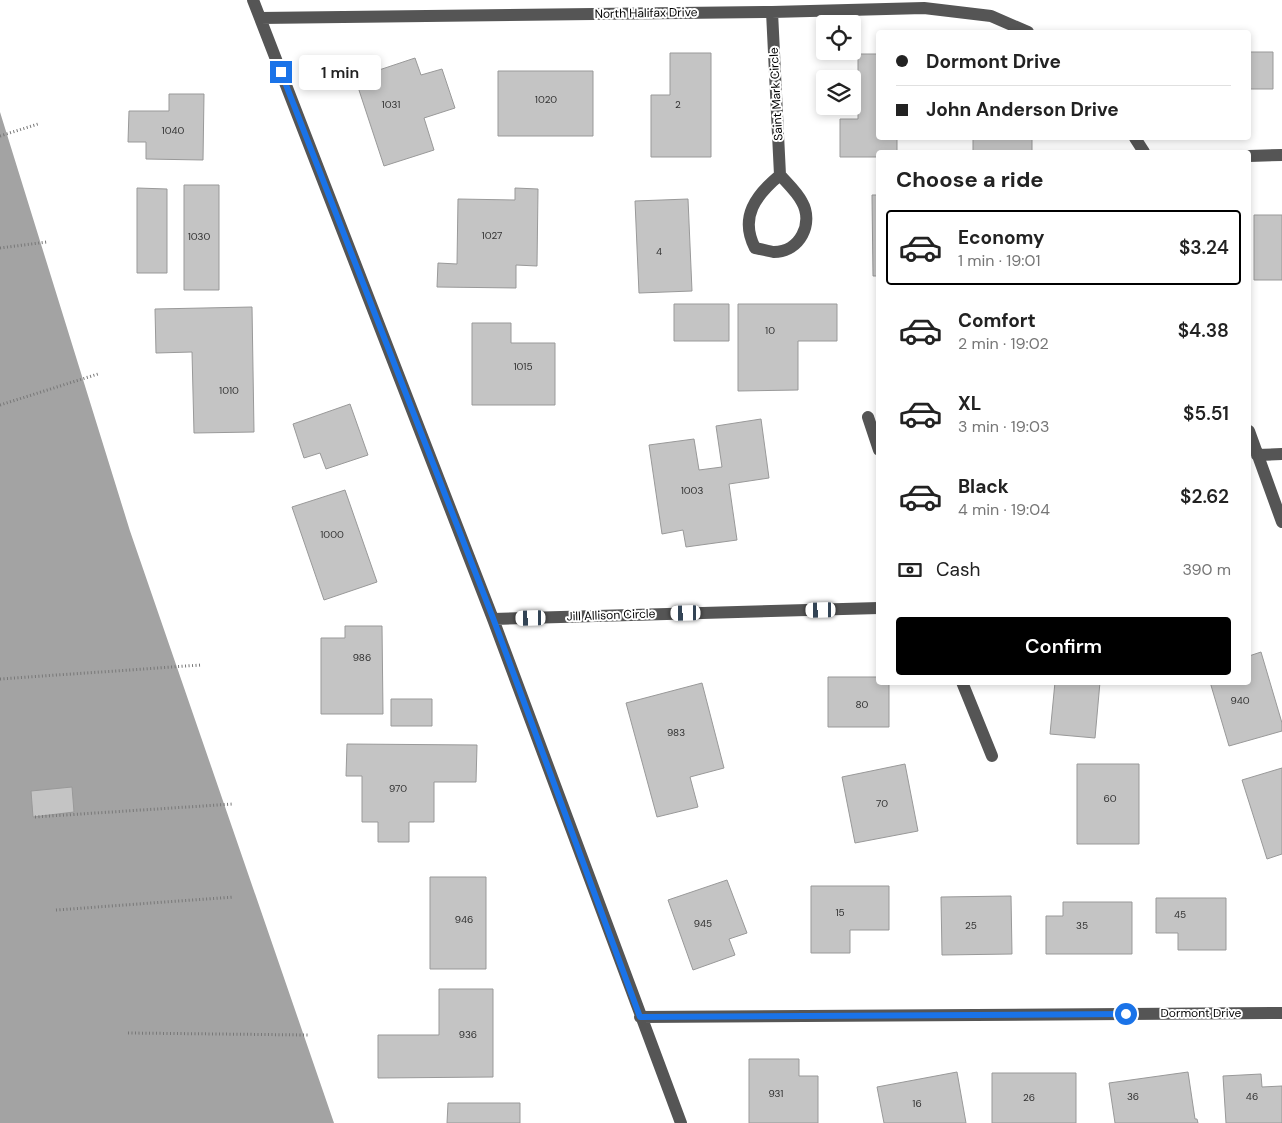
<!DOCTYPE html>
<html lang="en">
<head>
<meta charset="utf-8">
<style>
	:root { --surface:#fff; --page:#f6f6f6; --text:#222; --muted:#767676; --line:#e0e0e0; --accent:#000 }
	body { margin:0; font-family:"DM Sans",sans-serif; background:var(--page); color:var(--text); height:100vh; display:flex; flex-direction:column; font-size:19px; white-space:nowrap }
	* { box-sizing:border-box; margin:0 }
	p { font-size:16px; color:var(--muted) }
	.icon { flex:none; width:28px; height:28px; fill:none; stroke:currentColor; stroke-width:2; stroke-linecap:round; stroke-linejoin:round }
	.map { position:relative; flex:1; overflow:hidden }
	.details { position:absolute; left:876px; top:150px; width:375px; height:535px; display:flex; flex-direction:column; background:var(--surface); border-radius:5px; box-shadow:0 2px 8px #0003 }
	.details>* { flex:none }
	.guide { position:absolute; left:876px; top:30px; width:375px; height:110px; border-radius:5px; box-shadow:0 2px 8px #0003; display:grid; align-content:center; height:110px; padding:0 20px; background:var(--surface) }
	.fabs { position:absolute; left:816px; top:15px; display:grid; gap:10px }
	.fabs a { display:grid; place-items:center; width:45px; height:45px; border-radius:5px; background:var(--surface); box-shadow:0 2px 8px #0003; font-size:25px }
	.end { position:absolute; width:22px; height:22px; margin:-11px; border:6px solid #1a73e8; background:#fff; box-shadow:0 0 0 2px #fff }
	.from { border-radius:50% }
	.bubble { position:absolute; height:35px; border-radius:5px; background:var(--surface); box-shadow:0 2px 8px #0003; font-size:16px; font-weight:600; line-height:35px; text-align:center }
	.car { position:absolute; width:15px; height:30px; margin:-15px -8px; border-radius:6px; box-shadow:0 0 4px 1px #0007; background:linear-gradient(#fff 24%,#345 0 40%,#fff 0 76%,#345 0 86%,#fff 0) }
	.guide b { display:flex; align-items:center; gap:18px; height:48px; font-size:19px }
	.guide b+b { border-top:1px solid var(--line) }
	.guide i { width:12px; height:12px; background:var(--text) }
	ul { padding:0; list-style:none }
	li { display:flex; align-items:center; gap:15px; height:75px; margin:0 10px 8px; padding:0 10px; border:2px solid transparent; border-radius:5px }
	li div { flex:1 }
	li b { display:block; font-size:19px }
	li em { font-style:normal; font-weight:600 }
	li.active { border-color:var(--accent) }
	li>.icon { width:45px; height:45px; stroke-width:1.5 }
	h2 { padding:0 20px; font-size:22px; line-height:60px }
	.pay { display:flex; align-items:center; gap:12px; height:55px; padding:0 20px; font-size:19px }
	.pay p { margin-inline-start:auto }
	.cta { display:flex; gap:10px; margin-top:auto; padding:10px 20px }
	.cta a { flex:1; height:58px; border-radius:5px; background:var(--accent); color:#fff; font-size:20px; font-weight:600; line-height:58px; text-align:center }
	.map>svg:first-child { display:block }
	.water { fill:#a3a3a3 }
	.building { fill:#c4c4c4; stroke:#999 }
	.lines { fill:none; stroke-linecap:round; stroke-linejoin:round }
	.path { stroke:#777; stroke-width:3; stroke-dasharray:1 2.5; stroke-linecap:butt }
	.minor { stroke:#555; stroke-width:12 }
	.route { stroke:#1a73e8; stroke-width:6 }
	.labels { text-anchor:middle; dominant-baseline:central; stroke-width:4; stroke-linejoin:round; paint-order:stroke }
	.number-label { font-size:10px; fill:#313131 }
	.street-label { font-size:12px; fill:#000; stroke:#fff }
</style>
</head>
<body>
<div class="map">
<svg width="1282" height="1123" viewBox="0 0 1282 1123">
	<rect width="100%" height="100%" fill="#fff"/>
	<!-- water -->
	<path class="water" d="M0,112L130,531L334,1123H0Z"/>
	<!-- building -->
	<path class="building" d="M1249,52H1273V89H1249Z
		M670,53H711V157H651V95H670Z
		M858,54H879V138H897V152H879V157H840V119H858Z
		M415,58L421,75L442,69L455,108L424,118L434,150L384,166L355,78Z
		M498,71H593V136H498Z
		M169,94H204L203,160L146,159V142H128L129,111H169Z
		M973,138H1032V152H973Z
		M184,185H219V290H184Z
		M137,188L167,189V273H137Z
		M515,188L538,189L537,266L516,265V288L437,287L438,263L457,264L458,199L515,200Z
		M872,195H879V276H873Z
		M688,199L692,291L639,293L635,201Z
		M1254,215H1282V280H1254Z
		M674,304H729V341H674Z
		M738,304H837V341H798V390L738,391Z
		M252,307L254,432L194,433L192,352L156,353L155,309Z
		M472,323H511V343H555V405H472Z
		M350,404L368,455L326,469L320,453L304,458L293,424Z
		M761,419L769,478L729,484L737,540L686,547L683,530L662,534L649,445L694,439L699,470L722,467L716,426Z
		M345,490L377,582L324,600L292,507Z
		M345,626H382L383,714H321V638H345Z
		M1261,652L1282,723V731L1229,746L1210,682H1249V656Z
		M828,677H879V682H889V727H828Z
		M1055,682H1100L1095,738L1050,734Z
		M702,683L724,768L690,777L698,807L657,817L626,703Z
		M391,699H432V726H391Z
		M347,744L477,745L476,782H434V822H409V842H378V822H362V776H346Z
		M905,764L918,831L855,843L842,777Z
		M1077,764H1139V844H1077Z
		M1282,768V854L1267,859L1242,780Z
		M72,787L74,812L33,817L31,791Z
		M430,877H486V969H430Z
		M727,880L747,933L729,939L735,955L693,970L668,900Z
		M811,886H889V930H850V953H811Z
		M1011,896L1012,954L942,955L941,897Z
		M1156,898H1226V950H1178V933H1156Z
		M1063,902H1132V954H1046V916H1063Z
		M439,989H493V1077L378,1078V1035H439Z
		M749,1059H799V1076H818V1123H749Z
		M957,1072L966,1123H884L877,1087Z
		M1188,1072L1195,1119H1197L1198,1123H1115L1109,1083Z
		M992,1073H1076V1123H992Z
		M1261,1074L1262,1087L1282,1086V1123H1226L1223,1076Z
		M448,1103H520V1123H447Z"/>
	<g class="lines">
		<!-- path -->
		<path class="path" d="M0,136L38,124
			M0,248L47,242
			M0,405L98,374
			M0,679L201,665
			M35,817L233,804
			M56,910L234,897
			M128,1033L308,1035"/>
		<!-- minor -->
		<path class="minor" d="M253,0L493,619L681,1123
			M772,12L780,175C756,195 739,217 755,248C761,249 768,251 774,252C800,252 814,223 802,202C797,192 787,183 780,175
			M260,18L772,12L924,8L991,16L1028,32
			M1135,138L1144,152
			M1249,156L1282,155
			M868,417L879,450
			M1249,431L1282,522
			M1257,455L1282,454
			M493,619L879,608
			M962,682L992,756
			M640,1017L1282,1013"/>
	</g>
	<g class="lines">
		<!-- route -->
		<path class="route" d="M281,72L493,618L640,1017L1126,1014"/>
	</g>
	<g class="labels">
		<!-- number labels -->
		<g class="number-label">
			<text x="546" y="99">1020</text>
			<text x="391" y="104">1031</text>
			<text x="678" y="104">2</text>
			<text x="173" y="130">1040</text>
			<text x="492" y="235">1027</text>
			<text x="199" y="236">1030</text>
			<text x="659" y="251">4</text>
			<text x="770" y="330">10</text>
			<text x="523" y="366">1015</text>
			<text x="229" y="390">1010</text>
			<text x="692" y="490">1003</text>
			<text x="332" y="534">1000</text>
			<text x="362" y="657">986</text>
			<text x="1240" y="700">940</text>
			<text x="862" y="704">80</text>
			<text x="676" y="732">983</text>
			<text x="398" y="788">970</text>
			<text x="1110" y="798">60</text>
			<text x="882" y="803">70</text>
			<text x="840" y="912">15</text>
			<text x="1180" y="914">45</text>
			<text x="464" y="919">946</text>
			<text x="703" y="923">945</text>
			<text x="971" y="925">25</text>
			<text x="1082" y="925">35</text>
			<text x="468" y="1034">936</text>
			<text x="776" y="1093">931</text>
			<text x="1133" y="1096">36</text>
			<text x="1252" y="1096">46</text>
			<text x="1029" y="1097">26</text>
			<text x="917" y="1103">16</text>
		</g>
		<!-- street labels -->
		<g class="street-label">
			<text transform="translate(646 13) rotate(-1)">North Halifax Drive</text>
			<text transform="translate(776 94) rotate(-93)">Saint Mark Circle</text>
			<text transform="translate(611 615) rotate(-2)">Jill Allison Circle</text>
			<text x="1201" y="1013">Dormont Drive</text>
		</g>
	</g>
</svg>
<div class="fabs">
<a><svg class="icon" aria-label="locate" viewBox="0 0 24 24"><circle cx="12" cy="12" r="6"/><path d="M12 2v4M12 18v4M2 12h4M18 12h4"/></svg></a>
<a><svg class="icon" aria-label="layers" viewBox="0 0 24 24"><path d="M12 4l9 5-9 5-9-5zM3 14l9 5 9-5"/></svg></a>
</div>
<i class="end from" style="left:1126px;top:1014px"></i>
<i class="end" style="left:281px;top:72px"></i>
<div class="bubble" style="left:299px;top:55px;width:82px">1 min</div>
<i class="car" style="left:821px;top:610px;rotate:269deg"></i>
<i class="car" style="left:686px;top:613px;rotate:269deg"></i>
<i class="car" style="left:531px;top:618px;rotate:269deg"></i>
<div class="guide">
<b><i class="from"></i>Dormont Drive</b>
<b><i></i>John Anderson Drive</b>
</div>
<section class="details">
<h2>Choose a ride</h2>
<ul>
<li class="active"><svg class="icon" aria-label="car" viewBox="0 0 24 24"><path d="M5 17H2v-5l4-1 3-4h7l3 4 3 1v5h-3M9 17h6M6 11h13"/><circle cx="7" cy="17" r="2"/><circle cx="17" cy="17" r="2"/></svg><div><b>Economy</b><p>1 min · 19:01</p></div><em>$3.24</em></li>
<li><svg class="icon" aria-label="car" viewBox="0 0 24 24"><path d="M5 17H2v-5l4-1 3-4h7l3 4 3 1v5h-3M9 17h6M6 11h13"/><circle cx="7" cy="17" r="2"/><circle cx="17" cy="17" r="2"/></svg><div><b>Comfort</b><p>2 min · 19:02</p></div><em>$4.38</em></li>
<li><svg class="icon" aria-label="car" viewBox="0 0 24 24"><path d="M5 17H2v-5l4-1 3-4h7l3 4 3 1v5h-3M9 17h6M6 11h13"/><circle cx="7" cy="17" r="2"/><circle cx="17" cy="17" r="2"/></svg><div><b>XL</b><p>3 min · 19:03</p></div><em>$5.51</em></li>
<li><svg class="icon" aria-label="car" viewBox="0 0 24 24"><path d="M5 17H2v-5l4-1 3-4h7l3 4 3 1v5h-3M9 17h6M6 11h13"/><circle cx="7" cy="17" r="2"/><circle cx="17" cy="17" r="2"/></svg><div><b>Black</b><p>4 min · 19:04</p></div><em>$2.62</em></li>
</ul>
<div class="pay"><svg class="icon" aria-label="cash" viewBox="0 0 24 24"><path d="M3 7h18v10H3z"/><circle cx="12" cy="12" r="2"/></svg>Cash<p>390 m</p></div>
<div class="cta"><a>Confirm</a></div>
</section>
</div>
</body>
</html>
